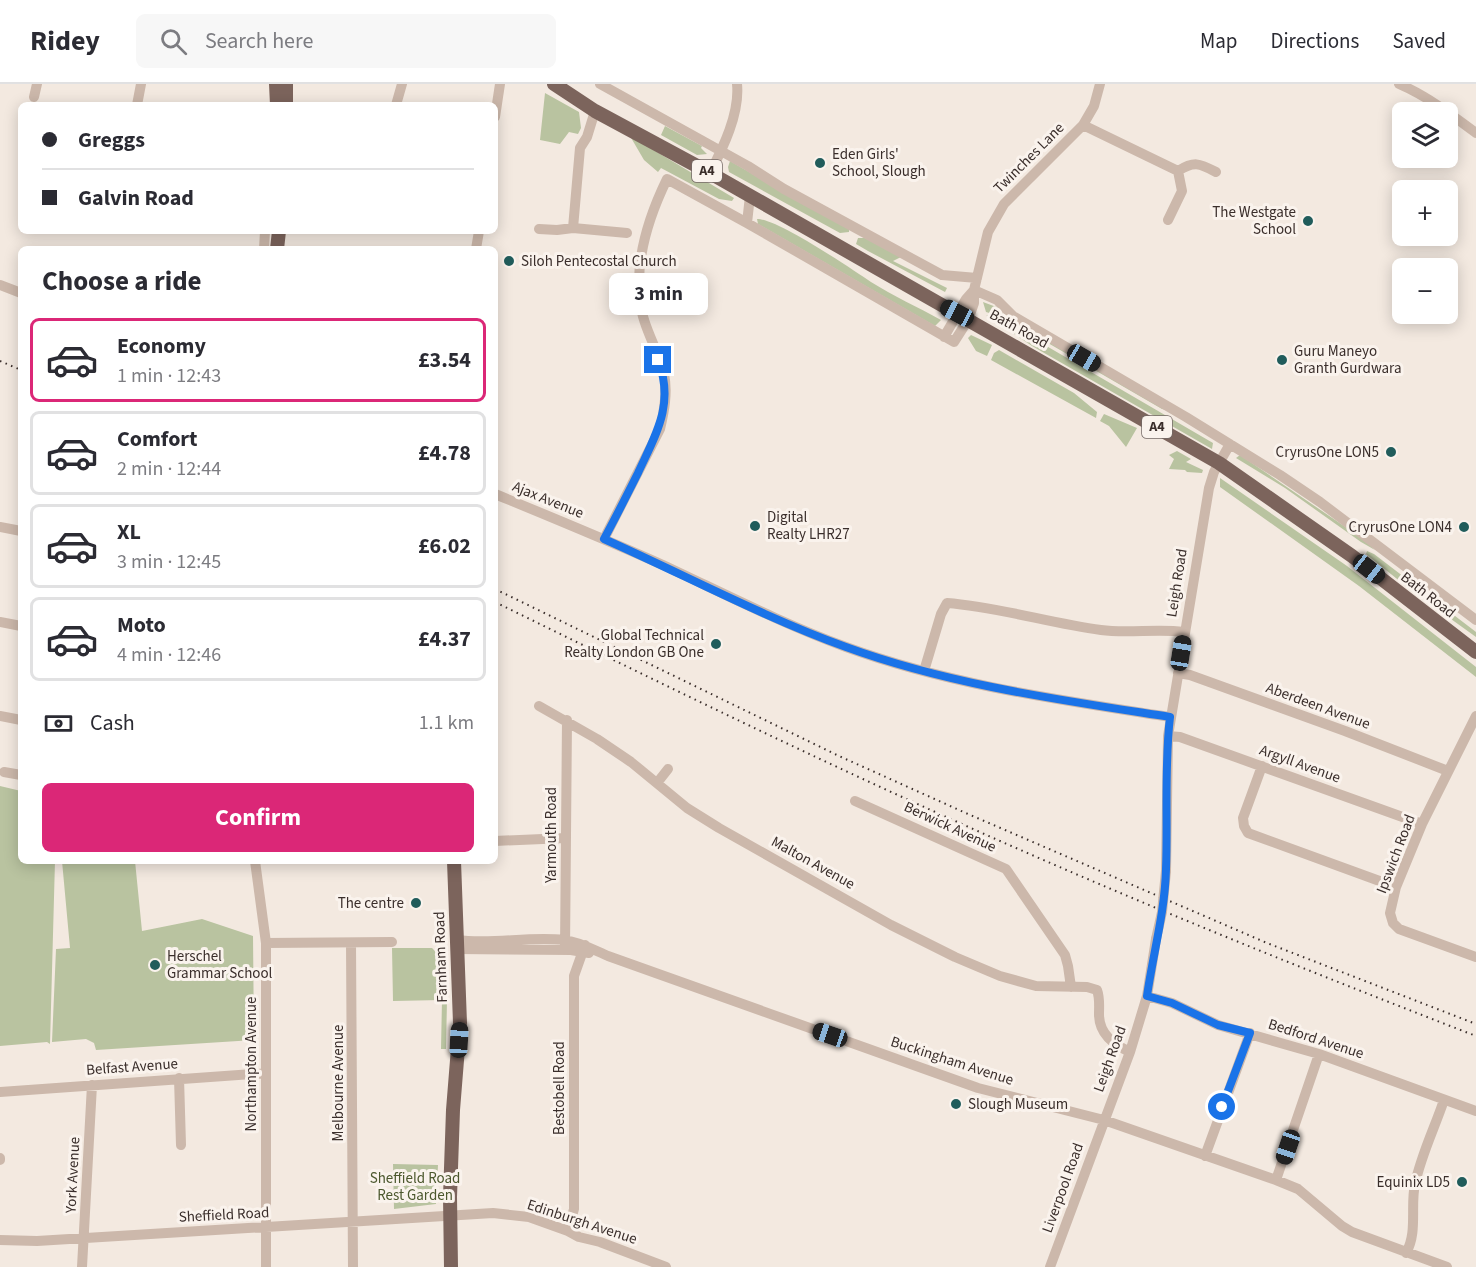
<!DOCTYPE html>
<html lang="en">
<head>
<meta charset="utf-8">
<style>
	:root { --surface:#fff; --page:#f7f7f7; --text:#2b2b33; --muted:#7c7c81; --line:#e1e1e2; --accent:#db2777 }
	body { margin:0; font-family:"Source Sans 3",sans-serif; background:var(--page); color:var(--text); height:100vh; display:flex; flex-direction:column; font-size:22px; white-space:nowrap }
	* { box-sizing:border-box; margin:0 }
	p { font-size:20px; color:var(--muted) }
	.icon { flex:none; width:33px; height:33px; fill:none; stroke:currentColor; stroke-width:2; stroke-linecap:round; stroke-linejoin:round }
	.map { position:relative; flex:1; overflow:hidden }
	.panel { position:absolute; left:18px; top:162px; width:480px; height:618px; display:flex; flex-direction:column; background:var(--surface); border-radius:9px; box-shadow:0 3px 15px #0003 }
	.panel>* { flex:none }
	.top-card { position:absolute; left:18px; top:18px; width:480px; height:132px; border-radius:9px; box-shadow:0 3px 15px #0003; display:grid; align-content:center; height:132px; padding:0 24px; background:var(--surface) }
	.fabs { position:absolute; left:1392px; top:18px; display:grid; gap:12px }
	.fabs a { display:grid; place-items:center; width:66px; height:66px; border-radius:9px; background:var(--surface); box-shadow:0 3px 15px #0003; font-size:30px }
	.end { position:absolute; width:27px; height:27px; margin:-14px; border:8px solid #1a73e8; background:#fff; box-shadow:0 0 0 3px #fff }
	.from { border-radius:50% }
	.bubble { position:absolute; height:42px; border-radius:9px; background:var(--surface); box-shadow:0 3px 15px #0003; font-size:20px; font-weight:700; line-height:42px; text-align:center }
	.car { position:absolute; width:18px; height:36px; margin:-18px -9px; border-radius:8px; box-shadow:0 0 4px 2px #0007; background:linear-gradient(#222 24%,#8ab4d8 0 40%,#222 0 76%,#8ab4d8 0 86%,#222 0) }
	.top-card b { display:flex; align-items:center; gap:21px; height:57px; font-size:22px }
	.top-card b+b { border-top:2px solid var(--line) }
	.top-card i { width:15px; height:15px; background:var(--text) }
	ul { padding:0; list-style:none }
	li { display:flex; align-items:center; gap:18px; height:84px; margin:0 12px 9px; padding:0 12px; border:3px solid var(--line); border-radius:9px }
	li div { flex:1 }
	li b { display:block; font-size:22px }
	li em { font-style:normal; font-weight:700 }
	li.on { border-color:var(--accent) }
	li>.icon { width:54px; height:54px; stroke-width:1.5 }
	h2 { padding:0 24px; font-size:27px; line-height:72px }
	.pay { display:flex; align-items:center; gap:15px; height:66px; padding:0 24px; font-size:22px }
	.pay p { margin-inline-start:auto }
	.action { display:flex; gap:12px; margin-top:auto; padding:12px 24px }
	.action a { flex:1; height:69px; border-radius:9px; background:var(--accent); color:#fff; font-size:24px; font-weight:700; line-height:69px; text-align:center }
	header { display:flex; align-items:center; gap:36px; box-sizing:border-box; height:84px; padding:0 30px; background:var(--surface); border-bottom:2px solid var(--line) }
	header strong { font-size:28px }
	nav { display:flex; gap:33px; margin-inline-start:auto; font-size:21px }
	.search { width:420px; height:54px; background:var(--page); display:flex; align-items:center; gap:15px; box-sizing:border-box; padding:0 21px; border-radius:9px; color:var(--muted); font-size:22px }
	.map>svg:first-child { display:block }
	.green { fill:#b9c3a0 }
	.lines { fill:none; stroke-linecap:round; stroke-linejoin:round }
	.minor { stroke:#ccb8ab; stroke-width:10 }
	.major { stroke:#7c645c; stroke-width:14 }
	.rail { stroke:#3a2e2b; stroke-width:2; stroke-dasharray:1.5 4.5; stroke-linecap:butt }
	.minor-bridge { stroke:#ccb8ab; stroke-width:10 }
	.route { stroke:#1a73e8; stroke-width:8 }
	.poi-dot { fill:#205c5b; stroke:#faf3ed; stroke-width:2 }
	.labels { text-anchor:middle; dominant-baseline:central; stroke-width:6; stroke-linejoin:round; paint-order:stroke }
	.shield { fill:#faf3ed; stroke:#746965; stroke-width:1.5 }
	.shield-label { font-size:14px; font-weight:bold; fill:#3a2e2b }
	.poi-label { font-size:15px; fill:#3a2e2b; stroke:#faf3ed; text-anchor:start }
	.street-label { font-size:15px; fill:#3a2e2b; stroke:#faf3ed }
	.park-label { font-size:15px; fill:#4c582e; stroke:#faf3ed }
</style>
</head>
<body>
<header>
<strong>Ridey</strong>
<div class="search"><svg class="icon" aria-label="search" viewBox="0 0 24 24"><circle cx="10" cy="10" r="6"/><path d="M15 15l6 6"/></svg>Search here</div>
<nav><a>Map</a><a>Directions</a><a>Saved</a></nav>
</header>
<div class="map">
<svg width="1476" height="1183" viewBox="0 0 1476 1183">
	<rect width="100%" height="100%" fill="#f3e9e0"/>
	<!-- green -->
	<path class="green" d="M545,9L579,28L581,44L578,50L569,48L560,60L540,56Z
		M665,42L702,62L701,64L707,70L697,71L661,51Z
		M630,52L734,114L732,117L719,115L661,84L658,88L644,76Z
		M730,77L849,145V148L840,149L729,88L728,83Z
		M757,135C776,134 852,185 871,198C893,212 918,223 941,236L935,242L758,140Z
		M858,154H865L901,173L893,177L947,204L945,208L868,167L856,160Z
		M983,218L999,224L1004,232L1167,326L1162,325L1003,233L986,228Z
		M986,231L1000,235L1213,359L1212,365L1032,262Z
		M971,251L992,261L987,272L976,267L968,254Z
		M999,266L1074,309L1097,328L1096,334L991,276L994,269Z
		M1104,330L1137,344L1126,363L1109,342L1100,337Z
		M1177,367L1191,375L1186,378L1203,386L1202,389L1187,388L1185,386L1169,385L1174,375L1169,371Z
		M1240,371L1366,457L1375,466L1361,458L1285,404L1236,374Z
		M1220,394L1347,482L1476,583V593L1359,502L1220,403Z
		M1367,467L1374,470L1476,548V553L1412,507L1366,470Z
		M0,702L21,707V777H55L50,960L47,958L0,962Z
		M62,777H135L142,847L202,835L253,852L254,956L96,966L94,959L86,955L52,958L56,865L70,864Z
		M392,864H432L444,876L447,916L446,965H441L442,916L393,917Z
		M393,1080L438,1081L436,1120L394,1125Z"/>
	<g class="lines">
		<!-- minor -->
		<path class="minor" d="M600,0L748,82L784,105L942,191L977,194
			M1399,0C1427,12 1452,31 1476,49
			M34,13L37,0
			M137,21L141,0
			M396,21L402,0
			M495,33L500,0
			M1083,41L1178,87
			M1178,87C1194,77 1199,79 1216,88
			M710,89C723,64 740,29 737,0
			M1168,136L1182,107L1178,87
			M747,139L750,112
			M573,144L580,64L587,53L595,27
			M539,145L557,146L573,144L627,149
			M264,165L265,147
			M476,165L479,147
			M0,201L21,209
			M974,206L997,216L1013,232L1186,333L1280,391L1320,418L1476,536
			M944,253L966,215L974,206
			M495,410C551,433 607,456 663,481C723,509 783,540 846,563C950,601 1061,616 1170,633
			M0,443L21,447
			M604,455L660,345C664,328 668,308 664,290C658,265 642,242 640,216C635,174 649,132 667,95L747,139L954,258L968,236L974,219V206L988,148L1004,120L1083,41L1094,22L1100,0
			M0,538L21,542
			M924,587L941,530L947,519C999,523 1049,539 1101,546C1129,550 1156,544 1184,548
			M1178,589L1190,591L1345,647L1448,687
			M539,622L597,655L631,678L687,724L719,744L891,841L955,873L1000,892L1036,902L1087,903L1097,906C1100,914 1099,921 1099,930C1099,950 1113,960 1130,968
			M0,632L21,636
			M1476,632L1422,740L1396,803L1390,829L1393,839L1399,845L1476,873
			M1168,652L1180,653L1422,740
			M1262,682L1243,734L1244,742L1248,749L1396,803
			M4,688L21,691
			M657,699L668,685
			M855,717L1006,785L1065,871L1068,882L1071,903
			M495,757L566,754
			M255,777L266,859V1183
			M1166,787L1168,652L1209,404L1214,388L1230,360
			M457,856C492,861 528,852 564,856C580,858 594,866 608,872L978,1004L1104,1036L1276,1096L1298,1105L1342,1142L1352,1148L1447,1183
			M266,859L392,858
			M351,859L353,1183
			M457,865L571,866L589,869
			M565,866L567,636
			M1147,912L1172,919L1218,941L1319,970L1476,1027
			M179,994L181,1061
			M0,1008L266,989
			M1205,1072L1250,949
			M0,1074V1076
			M1276,1096L1319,970
			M568,1147L574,1125V892L585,861
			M0,1156L37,1157L493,1129L529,1133L568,1147L579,1153L600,1158L666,1183
			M1406,1169C1418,1148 1410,1122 1415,1100C1421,1071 1435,1043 1444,1016
			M82,1183L92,1001
			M1050,1183L1130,968L1147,912L1156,855"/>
		<!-- major -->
		<path class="major" d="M276,0L277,21
			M286,0V21
			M554,0L595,27L710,89L1219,379L1352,472L1476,568
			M277,165L279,147
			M451,1183L450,1113L453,1026L460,939L454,777"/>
		<!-- rail -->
		<path class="rail" d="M0,277L21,286
			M495,505L839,672L968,730L1267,859L1476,940
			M495,518C650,594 805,670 962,740C1131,816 1303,885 1476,952"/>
		<!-- minor-bridge -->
		<path class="minor-bridge" d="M1156,855L1162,828L1166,787"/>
	</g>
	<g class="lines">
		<!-- route -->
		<path class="route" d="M658,276C675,320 656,350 638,389C627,411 616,433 604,455C685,491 763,533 846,563C950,601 1061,616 1170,633C1164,683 1168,734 1166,785C1165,828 1153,870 1147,912L1172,919L1218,941L1250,949L1222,1023"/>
	</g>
	<!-- markers -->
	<g class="poi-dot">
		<circle cx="820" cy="79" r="6"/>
		<circle cx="1308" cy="137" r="6"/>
		<circle cx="509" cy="177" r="6"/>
		<circle cx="1282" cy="276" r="6"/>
		<circle cx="1391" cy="368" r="6"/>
		<circle cx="755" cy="442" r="6"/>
		<circle cx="1464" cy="443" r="6"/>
		<circle cx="716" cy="560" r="6"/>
		<circle cx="416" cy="819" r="6"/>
		<circle cx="155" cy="881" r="6"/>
		<circle cx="956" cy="1020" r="6"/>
		<circle cx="1462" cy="1098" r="6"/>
	</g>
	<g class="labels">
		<!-- shield labels -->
		<g class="shield">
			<rect x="692" y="76" width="30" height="22" rx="4.5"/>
			<rect x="1142" y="332" width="30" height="22" rx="4.5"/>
		</g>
		<g class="shield-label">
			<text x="707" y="87">A4</text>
			<text x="1157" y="343">A4</text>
		</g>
		<!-- poi labels -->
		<g class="poi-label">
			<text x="832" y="70">Eden Girls'<tspan x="832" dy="17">School, Slough</tspan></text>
			<text x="1296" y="128" text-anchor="end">The Westgate<tspan x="1296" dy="17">School</tspan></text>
			<text x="521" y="177">Siloh Pentecostal Church</text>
			<text x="1294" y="267">Guru Maneyo<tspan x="1294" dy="17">Granth Gurdwara</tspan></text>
			<text x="1379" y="368" text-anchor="end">CryrusOne LON5</text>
			<text x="767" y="433">Digital<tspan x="767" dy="17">Realty LHR27</tspan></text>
			<text x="1452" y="443" text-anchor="end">CryrusOne LON4</text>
			<text x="704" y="551" text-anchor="end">Global Technical<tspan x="704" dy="17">Realty London GB One</tspan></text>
			<text x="404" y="819" text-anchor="end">The centre</text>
			<text x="167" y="872">Herschel<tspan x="167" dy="17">Grammar School</tspan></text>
			<text x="968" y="1020">Slough Museum</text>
			<text x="1450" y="1098" text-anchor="end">Equinix LD5</text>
		</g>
		<!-- street labels -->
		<g class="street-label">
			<text transform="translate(1029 74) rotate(-45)">Twinches Lane</text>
			<text transform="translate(1019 245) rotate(29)">Bath Road</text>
			<text transform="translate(548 416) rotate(22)">Ajax Avenue</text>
			<text transform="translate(1177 499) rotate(-81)">Leigh Road</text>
			<text transform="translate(1428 511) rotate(38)">Bath Road</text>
			<text transform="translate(1318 622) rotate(20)">Aberdeen Avenue</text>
			<text transform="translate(1300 680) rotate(20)">Argyll Avenue</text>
			<text transform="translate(950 743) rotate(25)">Berwick Avenue</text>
			<text transform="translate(551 751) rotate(-90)">Yarmouth Road</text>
			<text transform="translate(1396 770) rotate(-69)">Ipswich Road</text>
			<text transform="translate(813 779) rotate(29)">Malton Avenue</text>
			<text transform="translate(441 873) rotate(-92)">Farnham Road</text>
			<text transform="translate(1316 955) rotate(18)">Bedford Avenue</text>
			<text transform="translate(1110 975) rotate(-70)">Leigh Road</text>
			<text transform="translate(952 977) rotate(18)">Buckingham Avenue</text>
			<text transform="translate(251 980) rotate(-90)">Northampton Avenue</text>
			<text transform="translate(132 983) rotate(-4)">Belfast Avenue</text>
			<text transform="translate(338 999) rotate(-90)">Melbourne Avenue</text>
			<text transform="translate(559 1004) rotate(-90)">Bestobell Road</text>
			<text transform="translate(73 1091) rotate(-87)">York Avenue</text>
			<text transform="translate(1063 1104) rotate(-70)">Liverpool Road</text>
			<text transform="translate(224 1131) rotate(-3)">Sheffield Road</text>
			<text transform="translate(582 1138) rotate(18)">Edinburgh Avenue</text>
		</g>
		<!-- park labels -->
		<g class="park-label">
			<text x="415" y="1094">Sheffield Road<tspan x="415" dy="17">Rest Garden</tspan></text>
		</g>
	</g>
</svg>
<div class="fabs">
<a><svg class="icon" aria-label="layers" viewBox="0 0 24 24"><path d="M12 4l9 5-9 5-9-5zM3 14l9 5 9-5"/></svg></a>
<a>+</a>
<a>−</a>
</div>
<i class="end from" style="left:1222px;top:1023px"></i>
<i class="end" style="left:658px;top:276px"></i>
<div class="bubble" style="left:609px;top:189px;width:99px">3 min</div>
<i class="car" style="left:957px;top:229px;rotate:298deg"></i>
<i class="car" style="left:1084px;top:274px;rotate:120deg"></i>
<i class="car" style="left:1369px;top:485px;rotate:128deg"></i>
<i class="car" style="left:1181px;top:569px;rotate:9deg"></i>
<i class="car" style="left:830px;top:951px;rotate:289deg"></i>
<i class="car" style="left:459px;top:956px;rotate:3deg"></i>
<i class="car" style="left:1288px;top:1063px;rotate:199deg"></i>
<div class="top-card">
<b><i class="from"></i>Greggs</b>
<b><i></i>Galvin Road</b>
</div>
<section class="panel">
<h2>Choose a ride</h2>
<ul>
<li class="on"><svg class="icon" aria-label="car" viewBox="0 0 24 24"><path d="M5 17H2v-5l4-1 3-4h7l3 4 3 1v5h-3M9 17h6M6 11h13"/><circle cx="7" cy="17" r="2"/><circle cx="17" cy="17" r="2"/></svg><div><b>Economy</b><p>1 min · 12:43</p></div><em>£3.54</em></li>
<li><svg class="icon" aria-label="car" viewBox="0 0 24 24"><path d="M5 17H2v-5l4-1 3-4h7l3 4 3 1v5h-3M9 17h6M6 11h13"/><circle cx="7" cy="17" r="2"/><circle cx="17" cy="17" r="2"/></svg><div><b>Comfort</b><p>2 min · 12:44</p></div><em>£4.78</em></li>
<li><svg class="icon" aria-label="car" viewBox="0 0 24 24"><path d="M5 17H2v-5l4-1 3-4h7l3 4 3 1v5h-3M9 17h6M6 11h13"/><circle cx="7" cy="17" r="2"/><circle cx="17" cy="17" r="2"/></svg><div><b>XL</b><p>3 min · 12:45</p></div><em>£6.02</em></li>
<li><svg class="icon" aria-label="car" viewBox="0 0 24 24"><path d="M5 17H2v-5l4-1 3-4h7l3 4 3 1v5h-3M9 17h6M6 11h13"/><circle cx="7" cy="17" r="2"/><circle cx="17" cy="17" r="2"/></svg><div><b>Moto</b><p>4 min · 12:46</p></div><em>£4.37</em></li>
</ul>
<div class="pay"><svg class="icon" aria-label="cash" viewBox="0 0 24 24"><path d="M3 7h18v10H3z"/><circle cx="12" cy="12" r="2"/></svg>Cash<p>1.1 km</p></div>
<div class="action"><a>Confirm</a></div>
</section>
</div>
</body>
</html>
